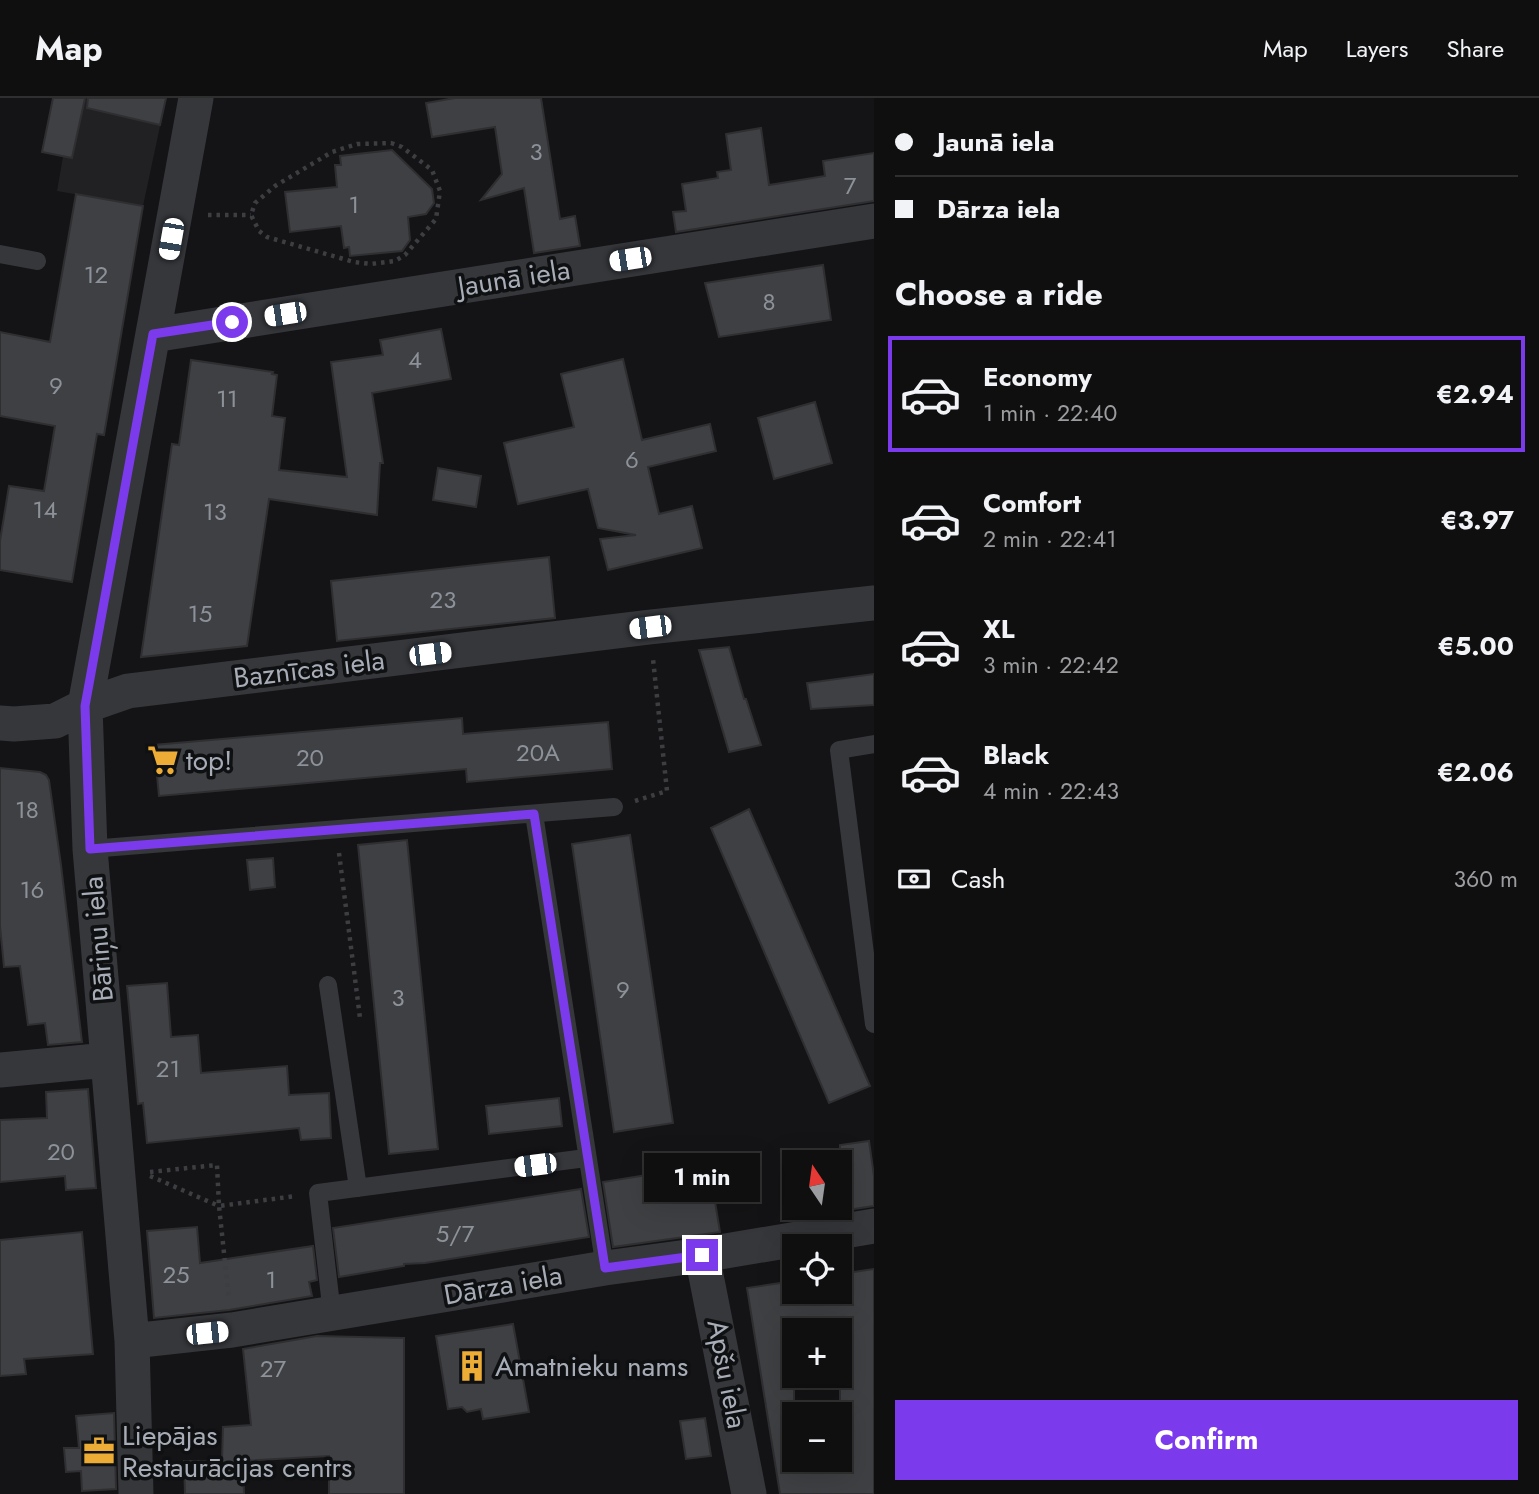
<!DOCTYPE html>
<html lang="en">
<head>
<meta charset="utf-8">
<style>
	:root { --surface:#0f0f10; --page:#1d1d1e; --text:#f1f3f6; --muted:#9b9c9f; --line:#2f2f30; --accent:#7c3aed }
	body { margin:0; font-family:Jost,sans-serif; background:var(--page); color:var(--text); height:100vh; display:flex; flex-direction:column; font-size:26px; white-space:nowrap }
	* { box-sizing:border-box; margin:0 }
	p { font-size:23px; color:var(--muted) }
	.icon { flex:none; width:38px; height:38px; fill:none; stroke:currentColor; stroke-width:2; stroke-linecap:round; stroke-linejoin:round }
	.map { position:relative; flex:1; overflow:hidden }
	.side { display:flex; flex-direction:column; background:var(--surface); width:665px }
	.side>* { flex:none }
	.banner { display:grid; align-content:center; height:154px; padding:0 21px; background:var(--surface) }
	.needle { width:46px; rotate:347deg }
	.controls { position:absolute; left:782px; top:1052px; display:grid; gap:14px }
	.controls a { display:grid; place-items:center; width:70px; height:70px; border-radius:0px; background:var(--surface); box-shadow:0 7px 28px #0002,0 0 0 2px var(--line); font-size:35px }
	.end { position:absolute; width:32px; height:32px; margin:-16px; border:9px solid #7c3aed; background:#fff; box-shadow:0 0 0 4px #fff }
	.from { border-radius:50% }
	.bubble { position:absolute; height:49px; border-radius:0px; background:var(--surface); box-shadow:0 7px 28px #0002,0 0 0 2px var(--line); font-size:23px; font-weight:700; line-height:49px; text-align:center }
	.car { position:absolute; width:21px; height:42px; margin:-21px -10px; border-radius:9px; box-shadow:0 0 5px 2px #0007; background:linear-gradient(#fff 24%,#345 0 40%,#fff 0 76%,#345 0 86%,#fff 0) }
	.banner b { display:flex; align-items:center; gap:24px; height:66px; font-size:26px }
	.banner b+b { border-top:2px solid var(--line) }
	.banner i { width:18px; height:18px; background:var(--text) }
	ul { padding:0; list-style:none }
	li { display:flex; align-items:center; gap:21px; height:116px; margin:0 14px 10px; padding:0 7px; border:4px solid transparent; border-radius:0px }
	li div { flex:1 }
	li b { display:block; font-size:26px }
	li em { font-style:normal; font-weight:700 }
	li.active { border-color:var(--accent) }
	li>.icon { width:63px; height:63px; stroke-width:1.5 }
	h2 { padding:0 21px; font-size:32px; line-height:84px }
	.pay { display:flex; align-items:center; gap:18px; height:77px; padding:0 21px; font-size:26px }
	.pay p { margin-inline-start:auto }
	.button { display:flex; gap:14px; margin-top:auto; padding:14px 21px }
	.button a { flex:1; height:80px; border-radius:0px; background:var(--accent); color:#fff; font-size:28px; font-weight:700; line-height:80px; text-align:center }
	header { display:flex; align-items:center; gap:42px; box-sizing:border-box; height:98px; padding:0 35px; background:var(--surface); border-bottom:2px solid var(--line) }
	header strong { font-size:33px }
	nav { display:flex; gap:38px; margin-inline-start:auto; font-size:24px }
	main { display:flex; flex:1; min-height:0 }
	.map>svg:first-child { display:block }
	.built { fill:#212123 }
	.building { fill:#3e4043; stroke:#2f2f32; stroke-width:2; fill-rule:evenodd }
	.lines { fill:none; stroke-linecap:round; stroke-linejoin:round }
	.path { stroke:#3c3e42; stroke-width:4.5; stroke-dasharray:3.5 5; stroke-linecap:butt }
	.lane { stroke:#36373b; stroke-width:18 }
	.street { stroke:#36373b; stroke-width:35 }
	.route { stroke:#7c3aed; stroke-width:9 }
	.labels { text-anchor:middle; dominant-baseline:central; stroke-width:7; stroke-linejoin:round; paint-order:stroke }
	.number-label { font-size:24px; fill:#8d9199 }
	.street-label { font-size:28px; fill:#a7acb6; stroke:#0f1011 }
	.poi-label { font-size:28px; fill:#a7acb6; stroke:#0f1011; text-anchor:start }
</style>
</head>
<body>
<header>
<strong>Map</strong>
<nav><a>Map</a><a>Layers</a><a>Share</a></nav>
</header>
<main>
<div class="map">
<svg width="874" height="1396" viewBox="0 0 874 1396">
	<rect width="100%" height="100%" fill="#141416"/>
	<!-- built -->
	<path class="built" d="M53,0H166L143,108L57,93L63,59L42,54Z"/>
	<!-- building -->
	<path class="building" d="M53,0H85L72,60L42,54Z
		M88,0H166L160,27L87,10Z
		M455,0H541L560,121L575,118L580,148L534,155L524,90L481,102L502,76L495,29L432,39L426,5Z
		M761,30L769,87L825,78L823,63L874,55V103L676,134L673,114L686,113L682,86L718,80L717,74L731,72L726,36Z
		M392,52L432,91L434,105L426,116L408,119L410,142L402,153L350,158L349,149L344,150L341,128L290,134L285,94L337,89L335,67H341L340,58Z
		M76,96L143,108L104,337L97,336L72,484L0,472V443L9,388L44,393L55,328L0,318V234L50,244Z
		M823,167L831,222L719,239L705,185Z
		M441,231L451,281L372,295L383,365H380L377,417L269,401L247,548L141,559L172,346L179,347L191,262L273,274L272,276L277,277L272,318L285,320L279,372L347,379L331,264L383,257L380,242Z
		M623,261L642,342L710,326L716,353L648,369L659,416L692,408L702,450L608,472L600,441L636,437L598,430L588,391L518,406L504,345L574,329L561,276Z
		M815,304L832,365L774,381L758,320Z
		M438,370L481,378L476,409L433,402Z
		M549,459L555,520L337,543L331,483Z
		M729,549L744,601H746L761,647L729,654L699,552Z
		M874,576V607L811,611L807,585Z
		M462,620L463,636L608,624L612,671L467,684L466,671L159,698L154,647Z
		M0,670L40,674L46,677L49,682L61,767L82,944L48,947L45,925L28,927L20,868L4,869L0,828Z
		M749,711L870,988L829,1005L711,730Z
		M630,737L673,1025L614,1034L572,746Z
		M407,742L438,1051L389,1056L358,747Z
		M273,760L275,789L250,792L247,762Z
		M167,885L171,939L198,937L201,975L287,968L289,997L329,995L331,1040L301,1042L299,1030L147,1045L143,1005L138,1006L127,888Z
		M88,991L96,1090L66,1092L65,1078L0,1084V1022L47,1020L46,994Z
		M559,1000L562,1028L489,1036L486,1008Z
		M869,1043L874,1078V1108L840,1113V1047Z
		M709,1067L720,1134L613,1149L603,1084Z
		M581,1091L589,1139L425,1165L404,1166V1168L339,1179L333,1130Z
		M197,1129L200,1165L313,1148L317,1182L309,1184L312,1198L229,1212L154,1220L147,1133Z
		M82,1134L93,1256L24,1261L26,1276L0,1278V1142Z
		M874,1171V1396H780L747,1190L794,1183V1194H840V1176ZM794,1232H840V1362H794Z
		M513,1226L529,1314L483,1321L481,1311L467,1314L462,1309L448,1311L436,1238Z
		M317,1238L404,1240V1396H329V1358L243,1363L244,1396H185L184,1363H222L223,1329L251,1327L243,1251Z
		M114,1315L116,1391L82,1393L81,1373L66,1374L64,1350H79L76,1318Z
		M705,1320L711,1358L686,1361L680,1323Z"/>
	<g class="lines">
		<!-- path -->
		<path class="path" d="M391,45L402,49L432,72L440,93L436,121L405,157L395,163L371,166L354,164L267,139L259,133L251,117L255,105L275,88L332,54L357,46Z
			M208,117H251
			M635,703L667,693L653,561
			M339,755L360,920
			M150,1074L217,1067L219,1108L296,1098
			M150,1078L219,1108L229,1202"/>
		<!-- lane -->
		<path class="lane" d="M0,156L37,163
			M874,646L839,652L874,926
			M534,716L605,1170
			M90,751L614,709
			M328,887L358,1090
			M332,1216L318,1095L586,1060"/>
		<!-- street -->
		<path class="street" d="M153,237L874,123
			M0,625L14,626L55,623L85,608L128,593L650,529L874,505
			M0,972L107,962
			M702,1157L749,1396
			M132,1243L232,1232L605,1170L702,1157L874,1128
			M136,1396L132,1243L90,751L85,608L196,0"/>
	</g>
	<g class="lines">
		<!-- route -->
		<path class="route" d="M232,224L153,236L85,608L90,751L534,716L605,1170L702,1157"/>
	</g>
	<!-- icons -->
	<defs>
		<symbol id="supermarket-bare" viewBox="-9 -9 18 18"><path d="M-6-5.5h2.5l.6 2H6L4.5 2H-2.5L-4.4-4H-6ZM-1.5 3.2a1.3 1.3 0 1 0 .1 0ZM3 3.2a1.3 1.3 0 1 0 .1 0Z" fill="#ecac36" stroke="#0f1011" stroke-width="2.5" paint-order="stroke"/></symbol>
		<symbol id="building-bare" viewBox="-9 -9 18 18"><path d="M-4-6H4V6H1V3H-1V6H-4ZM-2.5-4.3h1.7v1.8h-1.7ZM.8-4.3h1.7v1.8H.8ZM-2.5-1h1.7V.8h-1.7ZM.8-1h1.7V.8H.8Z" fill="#ecac36" stroke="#0f1011" stroke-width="2.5" paint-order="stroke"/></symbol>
		<symbol id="office-bare" viewBox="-9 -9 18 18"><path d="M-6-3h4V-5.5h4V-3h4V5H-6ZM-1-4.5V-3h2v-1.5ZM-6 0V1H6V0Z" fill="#ecac36" stroke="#0f1011" stroke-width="2.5" paint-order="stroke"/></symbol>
	</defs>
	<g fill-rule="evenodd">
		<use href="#supermarket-bare" x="141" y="640" width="44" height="44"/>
		<use href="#building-bare" x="450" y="1246" width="44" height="44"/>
		<use href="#office-bare" x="77" y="1331" width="44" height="44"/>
	</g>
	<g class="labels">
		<!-- number labels -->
		<g class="number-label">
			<text x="536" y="53">3</text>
			<text x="850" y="87">7</text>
			<text x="354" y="106">1</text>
			<text x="96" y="176">12</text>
			<text x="769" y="203">8</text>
			<text x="415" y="261">4</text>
			<text x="56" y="287">9</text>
			<text x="227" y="300">11</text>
			<text x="632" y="361">6</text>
			<text x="45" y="411">14</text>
			<text x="215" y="413">13</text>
			<text x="443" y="501">23</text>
			<text x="200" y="515">15</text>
			<text x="538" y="654">20A</text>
			<text x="310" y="659">20</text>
			<text x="27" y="711">18</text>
			<text x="32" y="791">16</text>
			<text x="623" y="891">9</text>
			<text x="398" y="899">3</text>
			<text x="168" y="970">21</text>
			<text x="61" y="1053">20</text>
			<text x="455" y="1135">5/7</text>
			<text x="176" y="1176">25</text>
			<text x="271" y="1181">1</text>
			<text x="273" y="1270">27</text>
		</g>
		<!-- street labels -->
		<g class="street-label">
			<text transform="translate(514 180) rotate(-9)">Jaunā iela</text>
			<text transform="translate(309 571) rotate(-7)">Baznīcas iela</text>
			<text transform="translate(98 841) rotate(-95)">Bāriņu iela</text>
			<text transform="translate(503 1187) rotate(-10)">Dārza iela</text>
			<text transform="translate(727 1276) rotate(79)">Apšu iela</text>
		</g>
		<!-- poi labels -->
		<g class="poi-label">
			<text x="186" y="662">top!</text>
			<text x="495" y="1268">Amatnieku nams</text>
			<text x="122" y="1337">Liepājas<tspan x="122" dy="32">Restaurācijas centrs</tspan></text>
		</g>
	</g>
</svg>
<div class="controls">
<a><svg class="needle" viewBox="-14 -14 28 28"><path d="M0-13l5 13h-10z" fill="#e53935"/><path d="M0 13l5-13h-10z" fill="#9b9c9f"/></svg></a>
<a><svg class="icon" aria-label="locate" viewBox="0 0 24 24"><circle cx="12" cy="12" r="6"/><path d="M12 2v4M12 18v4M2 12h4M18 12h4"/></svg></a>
<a>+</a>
<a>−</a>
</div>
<i class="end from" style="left:232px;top:224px"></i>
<i class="end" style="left:702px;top:1157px"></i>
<div class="bubble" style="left:644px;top:1055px;width:116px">1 min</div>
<i class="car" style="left:171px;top:141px;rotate:190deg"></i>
<i class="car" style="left:630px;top:161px;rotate:261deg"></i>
<i class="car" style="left:285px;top:216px;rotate:261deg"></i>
<i class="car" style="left:650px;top:529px;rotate:263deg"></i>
<i class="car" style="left:430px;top:556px;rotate:83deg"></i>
<i class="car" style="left:535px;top:1067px;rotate:263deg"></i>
<i class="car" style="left:207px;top:1235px;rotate:84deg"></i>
</div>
<section class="side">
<div class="banner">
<b><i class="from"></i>Jaunā iela</b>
<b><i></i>Dārza iela</b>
</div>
<h2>Choose a ride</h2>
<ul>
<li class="active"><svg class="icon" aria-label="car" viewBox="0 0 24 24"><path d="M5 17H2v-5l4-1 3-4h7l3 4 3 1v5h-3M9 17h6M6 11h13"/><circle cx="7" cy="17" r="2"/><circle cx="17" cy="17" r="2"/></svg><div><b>Economy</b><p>1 min · 22:40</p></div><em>€2.94</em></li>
<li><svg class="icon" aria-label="car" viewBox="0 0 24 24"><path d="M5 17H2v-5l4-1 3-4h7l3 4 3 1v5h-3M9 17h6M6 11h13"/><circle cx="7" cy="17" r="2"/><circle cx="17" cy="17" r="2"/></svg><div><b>Comfort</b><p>2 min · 22:41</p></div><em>€3.97</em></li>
<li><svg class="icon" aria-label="car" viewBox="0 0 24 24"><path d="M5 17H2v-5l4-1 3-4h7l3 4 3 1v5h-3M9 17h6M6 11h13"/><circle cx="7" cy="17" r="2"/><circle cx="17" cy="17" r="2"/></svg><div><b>XL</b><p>3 min · 22:42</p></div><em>€5.00</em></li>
<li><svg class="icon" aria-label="car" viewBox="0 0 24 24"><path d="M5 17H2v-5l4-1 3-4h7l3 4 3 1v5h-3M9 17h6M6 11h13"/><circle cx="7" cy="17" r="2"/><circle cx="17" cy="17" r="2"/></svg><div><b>Black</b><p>4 min · 22:43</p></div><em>€2.06</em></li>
</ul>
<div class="pay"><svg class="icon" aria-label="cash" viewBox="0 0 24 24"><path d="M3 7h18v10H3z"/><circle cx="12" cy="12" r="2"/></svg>Cash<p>360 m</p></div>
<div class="button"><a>Confirm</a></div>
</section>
</main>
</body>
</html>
